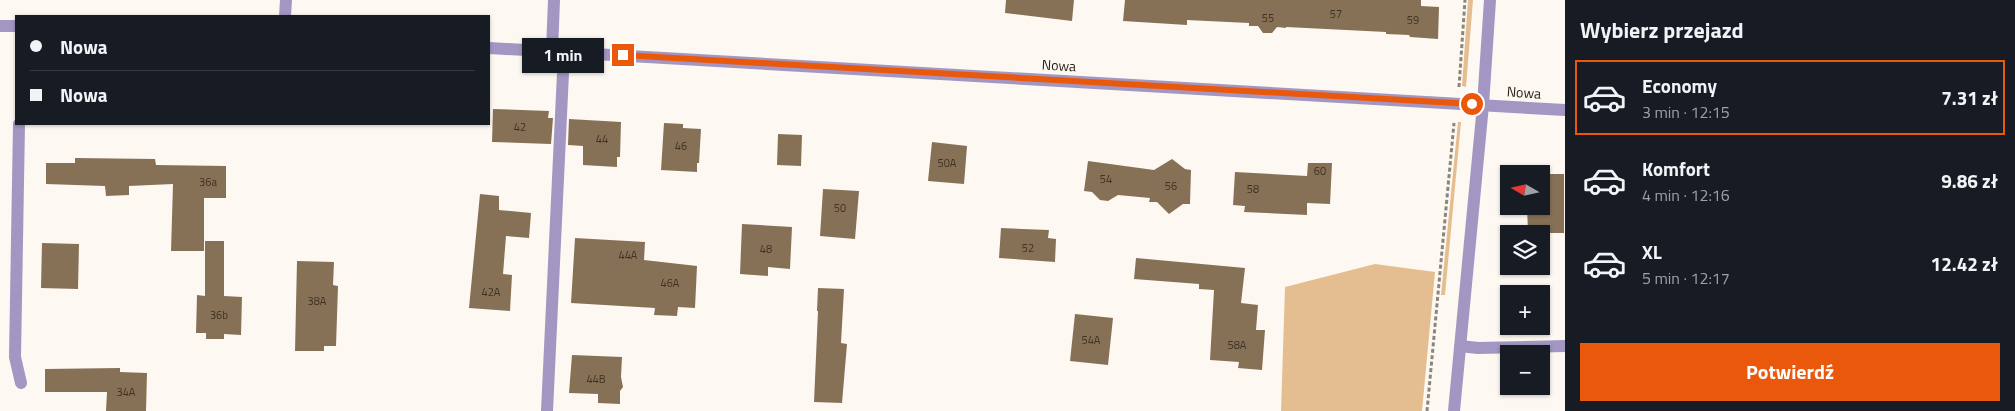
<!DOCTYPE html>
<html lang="pl">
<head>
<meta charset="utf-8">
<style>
	:root { --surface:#171b24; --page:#242831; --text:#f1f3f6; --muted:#9ea1a6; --line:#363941; --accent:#ea580c }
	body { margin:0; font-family:"Titillium Web",sans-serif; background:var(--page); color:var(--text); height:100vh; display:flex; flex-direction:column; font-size:19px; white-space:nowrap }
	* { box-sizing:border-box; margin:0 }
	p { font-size:16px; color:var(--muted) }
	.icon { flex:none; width:28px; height:28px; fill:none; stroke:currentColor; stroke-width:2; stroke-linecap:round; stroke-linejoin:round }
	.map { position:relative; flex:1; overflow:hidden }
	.panel { display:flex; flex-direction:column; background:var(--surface); width:450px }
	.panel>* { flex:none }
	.top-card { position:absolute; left:15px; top:15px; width:475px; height:110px; border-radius:0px; box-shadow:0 1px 4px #0004; display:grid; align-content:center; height:110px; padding:0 15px; background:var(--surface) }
	.needle { width:32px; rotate:279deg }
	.controls { position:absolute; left:1500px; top:165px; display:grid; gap:10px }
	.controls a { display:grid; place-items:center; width:50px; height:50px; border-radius:0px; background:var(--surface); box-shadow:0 1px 4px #0004; font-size:25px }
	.end { position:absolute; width:22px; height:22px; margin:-11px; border:6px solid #ea580c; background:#fff; box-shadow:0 0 0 2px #fff }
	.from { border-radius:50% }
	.bubble { position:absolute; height:35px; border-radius:0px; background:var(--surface); box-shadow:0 1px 4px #0004; font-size:16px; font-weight:700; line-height:35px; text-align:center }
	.top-card b { display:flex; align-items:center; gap:18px; height:48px; font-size:19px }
	.top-card b+b { border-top:1px solid var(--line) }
	.top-card i { width:12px; height:12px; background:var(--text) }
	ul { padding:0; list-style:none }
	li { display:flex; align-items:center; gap:15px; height:75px; margin:0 10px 8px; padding:0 5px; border:2px solid transparent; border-radius:0px }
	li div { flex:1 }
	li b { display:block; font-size:19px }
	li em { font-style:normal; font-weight:700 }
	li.active { border-color:var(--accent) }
	li>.icon { width:45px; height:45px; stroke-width:1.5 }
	h2 { padding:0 15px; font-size:22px; line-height:60px }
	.primary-button { display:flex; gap:10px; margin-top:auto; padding:10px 15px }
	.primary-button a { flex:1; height:58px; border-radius:0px; background:var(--accent); color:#fff; font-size:20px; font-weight:700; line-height:58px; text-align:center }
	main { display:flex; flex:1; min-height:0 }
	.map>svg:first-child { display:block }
	.green { fill:#e4be90 }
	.building { fill:#867157 }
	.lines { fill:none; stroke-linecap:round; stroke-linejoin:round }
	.path { stroke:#8b857c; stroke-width:3; stroke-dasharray:4 2.5; stroke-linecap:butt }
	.lane { stroke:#a197c2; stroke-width:12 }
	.street { stroke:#a197c2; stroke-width:12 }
	.route { stroke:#ea580c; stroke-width:6 }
	.labels { text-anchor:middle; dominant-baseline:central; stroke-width:4.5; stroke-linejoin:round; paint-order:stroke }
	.number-label { font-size:11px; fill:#3d3223 }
	.street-label { font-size:14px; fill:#251d12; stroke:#fdf8f2 }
</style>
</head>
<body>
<main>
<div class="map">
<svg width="1565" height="411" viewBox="0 0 1565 411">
	<rect width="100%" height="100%" fill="#fdf8f2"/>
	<!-- green -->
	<path class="green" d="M1468,0H1473L1466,87L1462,86Z
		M1458,122H1461L1445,295H1441Z
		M1375,264L1435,272L1422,411H1281L1285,287Z"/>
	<!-- building -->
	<path class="building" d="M1006,0H1074L1072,21L1005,13Z
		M1125,0H1421V6L1439,7L1438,39L1410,37L1409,35L1386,34V32L1286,27V28L1277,27L1272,33H1263L1258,26H1249V23L1187,20V25L1123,21Z
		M493,109L549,111L548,118H553L551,144L492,142Z
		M569,119L621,122L620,157H617V167L583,165V146L568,145Z
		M664,123L683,124V128L701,129L699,163H697V172L661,170Z
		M778,134L802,135L801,166L777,165Z
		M932,142L967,146L964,184L928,181Z
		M75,158L155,159L156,165L226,166V198H204V251H171L173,184L129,186V195L106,196L105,186L46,184V163H75Z
		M1172,159L1185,169L1191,170L1190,204H1183L1169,214L1157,202H1149L1150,198L1118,195L1108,201L1100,200L1092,192L1084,191L1088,161L1154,170Z
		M1308,163H1332L1330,204L1307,203V215L1244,212L1245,206L1233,205L1235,172L1307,176Z
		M1541,174H1564V233H1528L1527,206H1541Z
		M823,189L859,191L855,239L820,236Z
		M480,194L499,196V210L531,213L529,238L506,236L503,274L512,275L510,311L469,308Z
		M742,224L792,227L790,269L768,267V276L740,274Z
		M1001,228L1049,230L1048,238L1056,239L1055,262L999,258Z
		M575,238L645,242L644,260L697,266L695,308L678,307L677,316L654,315L655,308L571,303Z
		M205,241H224V296L242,297L241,335L224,334V339H206V333H196L197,295L205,296Z
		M42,243L79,244L78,289L41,288Z
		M1136,258L1245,268L1241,303L1258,305L1256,330H1265L1262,370L1238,368L1239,362L1210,360L1214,290L1199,289V284L1134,279Z
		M297,261L334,262L333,285L338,286L336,346H324V351H295Z
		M818,288L844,289L841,343L847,344L842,403L814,402L818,311H817Z
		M1075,314L1113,318L1108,365L1070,361Z
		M572,355L622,357L621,377L623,387L620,391V404L598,403V394L569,393Z
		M120,368V372L147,373L146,411H106L107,392H45V369Z"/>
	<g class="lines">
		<!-- path -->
		<path class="path" d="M1459,87L1465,0
			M1427,411L1454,123"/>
		<!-- lane -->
		<path class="lane" d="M19,124L15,357L21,383
			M1460,346L1478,348L1565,346
			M547,411L564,52
			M1454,411L1483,105"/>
		<!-- street -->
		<path class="street" d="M285,16L286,0
			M0,26H16
			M489,48L1565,110
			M552,51L554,0
			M1483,105L1490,0"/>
	</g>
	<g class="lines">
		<!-- route -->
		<path class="route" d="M623,55L1472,104"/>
	</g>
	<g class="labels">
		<!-- number labels -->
		<g class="number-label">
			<text x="1336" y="14">57</text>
			<text x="1268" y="18">55</text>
			<text x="1413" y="20">59</text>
			<text x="520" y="127">42</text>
			<text x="602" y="139">44</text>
			<text x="681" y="146">46</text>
			<text x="947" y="163">50A</text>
			<text x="1320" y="171">60</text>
			<text x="1106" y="179">54</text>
			<text x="208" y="182">36a</text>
			<text x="1171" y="186">56</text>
			<text x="1253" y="189">58</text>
			<text x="840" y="208">50</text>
			<text x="1028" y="248">52</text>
			<text x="766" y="249">48</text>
			<text x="628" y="255">44A</text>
			<text x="670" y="283">46A</text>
			<text x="491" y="292">42A</text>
			<text x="317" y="301">38A</text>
			<text x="219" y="315">36b</text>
			<text x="1091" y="340">54A</text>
			<text x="1237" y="345">58A</text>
			<text x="596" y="379">44B</text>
			<text x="126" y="392">34A</text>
		</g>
		<!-- street labels -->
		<g class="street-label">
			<text transform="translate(1059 65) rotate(3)">Nowa</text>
			<text transform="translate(1524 92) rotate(4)">Nowa</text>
		</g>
	</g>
</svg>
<div class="controls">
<a><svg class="needle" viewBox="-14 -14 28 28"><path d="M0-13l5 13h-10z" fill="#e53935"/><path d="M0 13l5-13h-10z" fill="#9ea1a6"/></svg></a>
<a><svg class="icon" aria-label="layers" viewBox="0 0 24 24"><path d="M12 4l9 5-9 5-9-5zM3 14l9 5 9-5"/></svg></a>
<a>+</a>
<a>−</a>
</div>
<i class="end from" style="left:1472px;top:104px"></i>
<i class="end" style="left:623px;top:55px"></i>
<div class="bubble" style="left:522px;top:38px;width:82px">1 min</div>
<div class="top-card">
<b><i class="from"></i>Nowa</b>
<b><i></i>Nowa</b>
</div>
</div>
<section class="panel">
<h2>Wybierz przejazd</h2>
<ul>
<li class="active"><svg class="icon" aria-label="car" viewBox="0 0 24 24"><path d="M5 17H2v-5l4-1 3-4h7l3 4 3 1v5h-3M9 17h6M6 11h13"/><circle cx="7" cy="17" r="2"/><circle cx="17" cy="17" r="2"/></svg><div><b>Economy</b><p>3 min · 12:15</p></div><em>7.31 zł</em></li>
<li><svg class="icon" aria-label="car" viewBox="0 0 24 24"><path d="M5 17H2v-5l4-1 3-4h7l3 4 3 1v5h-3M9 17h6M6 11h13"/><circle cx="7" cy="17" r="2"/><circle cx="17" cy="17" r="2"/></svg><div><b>Komfort</b><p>4 min · 12:16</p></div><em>9.86 zł</em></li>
<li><svg class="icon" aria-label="car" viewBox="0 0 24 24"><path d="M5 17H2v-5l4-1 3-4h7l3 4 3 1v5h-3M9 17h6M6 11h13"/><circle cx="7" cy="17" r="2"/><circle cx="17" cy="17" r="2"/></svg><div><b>XL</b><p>5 min · 12:17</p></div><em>12.42 zł</em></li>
</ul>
<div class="primary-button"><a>Potwierdź</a></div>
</section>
</main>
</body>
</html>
